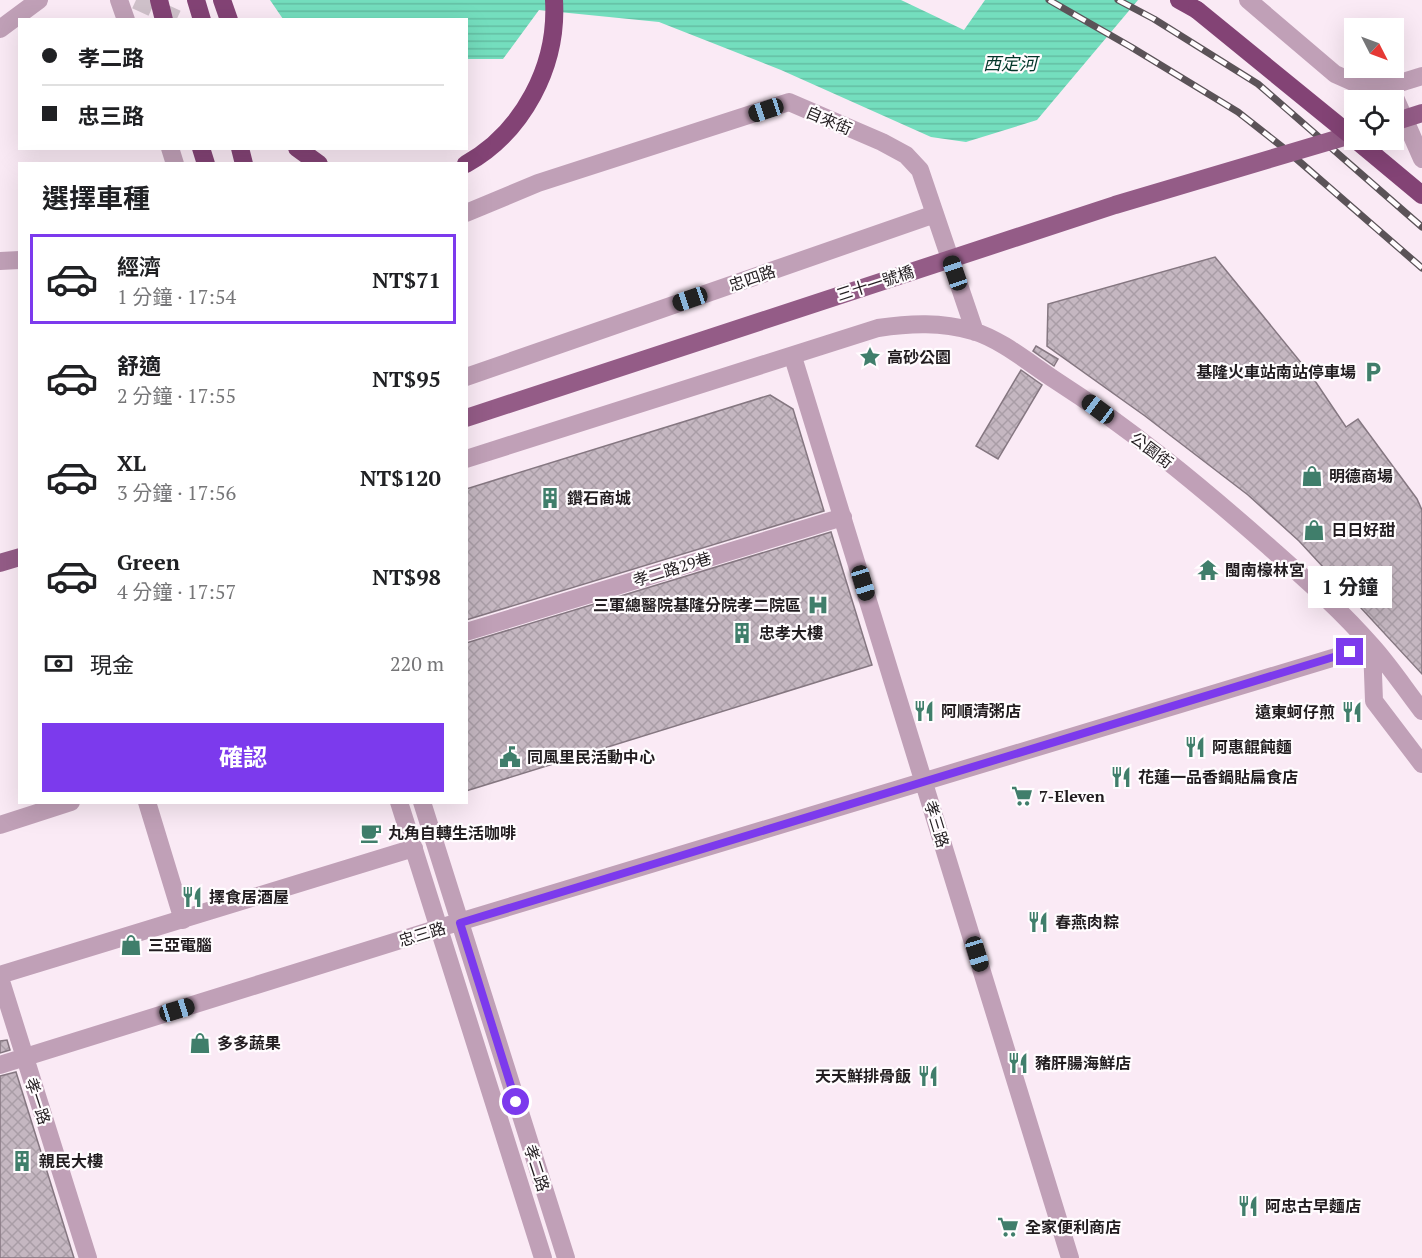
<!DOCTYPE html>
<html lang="zh-TW">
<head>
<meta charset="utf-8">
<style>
	:root { --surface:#fff; --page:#f2f2f2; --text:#202124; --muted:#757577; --line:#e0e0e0; --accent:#7c3aed }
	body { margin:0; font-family:"PT Serif","Noto Sans TC",serif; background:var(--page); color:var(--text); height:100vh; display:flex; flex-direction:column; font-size:22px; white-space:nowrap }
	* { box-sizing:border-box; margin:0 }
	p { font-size:20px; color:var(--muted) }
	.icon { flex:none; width:33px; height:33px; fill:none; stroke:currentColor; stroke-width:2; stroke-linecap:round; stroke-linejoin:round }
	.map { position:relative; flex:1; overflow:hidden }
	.drawer { position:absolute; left:18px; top:162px; width:450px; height:642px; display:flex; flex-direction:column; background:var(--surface); border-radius:0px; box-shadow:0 6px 24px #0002 }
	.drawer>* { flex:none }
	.banner { position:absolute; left:18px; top:18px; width:450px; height:132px; border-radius:0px; box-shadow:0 6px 24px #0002; display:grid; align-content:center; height:132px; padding:0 24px; background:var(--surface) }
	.needle { width:39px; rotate:132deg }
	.tools { position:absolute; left:1344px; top:18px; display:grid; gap:12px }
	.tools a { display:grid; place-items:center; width:60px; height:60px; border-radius:0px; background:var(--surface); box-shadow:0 6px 24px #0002; font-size:30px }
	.end { position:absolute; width:27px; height:27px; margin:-14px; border:8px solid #7c3aed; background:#fff; box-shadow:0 0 0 3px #fff }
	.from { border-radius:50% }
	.bubble { position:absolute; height:42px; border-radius:0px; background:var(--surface); box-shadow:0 6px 24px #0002; font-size:20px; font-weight:700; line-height:42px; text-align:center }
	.car { position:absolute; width:18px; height:36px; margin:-18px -9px; border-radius:8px; box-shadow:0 0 4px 2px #0007; background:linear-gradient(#222 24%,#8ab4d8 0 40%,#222 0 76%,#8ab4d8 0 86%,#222 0) }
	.banner b { display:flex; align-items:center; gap:21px; height:57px; font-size:22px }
	.banner b+b { border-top:2px solid var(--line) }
	.banner i { width:15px; height:15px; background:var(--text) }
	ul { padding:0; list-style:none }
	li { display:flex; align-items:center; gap:18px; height:90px; margin:0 12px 9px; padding:0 12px; border:3px solid transparent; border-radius:0px }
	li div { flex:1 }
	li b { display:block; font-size:22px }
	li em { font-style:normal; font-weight:700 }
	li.selected { border-color:var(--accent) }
	li>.icon { width:54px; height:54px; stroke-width:1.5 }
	h2 { padding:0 24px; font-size:27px; line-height:72px }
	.pay { display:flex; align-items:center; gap:15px; height:66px; padding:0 24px; font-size:22px }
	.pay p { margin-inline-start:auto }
	.primary-button { display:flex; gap:12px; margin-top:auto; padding:12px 24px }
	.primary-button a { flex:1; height:69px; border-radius:0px; background:var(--accent); color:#fff; font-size:24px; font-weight:700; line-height:69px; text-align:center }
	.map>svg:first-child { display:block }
	.water { fill:url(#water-rules) }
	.building { fill:url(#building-cross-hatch); stroke:#857781; stroke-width:1.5 }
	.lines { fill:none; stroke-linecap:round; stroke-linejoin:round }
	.minor-tunnel { stroke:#cfc1ca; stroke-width:18; stroke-dasharray:18 9; stroke-linecap:butt }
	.minor { stroke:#c0a0b7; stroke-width:18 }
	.major { stroke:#945c87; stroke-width:18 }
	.highway { stroke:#834375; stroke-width:18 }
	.rail-casing { stroke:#5b5358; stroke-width:7 }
	.rail { stroke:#fffcfe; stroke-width:4.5; stroke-dasharray:14; stroke-linecap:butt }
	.major-bridge { stroke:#945c87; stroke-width:18 }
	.highway-bridge { stroke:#834375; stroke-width:18 }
	.route { stroke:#7c3aed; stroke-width:8 }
	.labels { text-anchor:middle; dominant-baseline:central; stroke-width:4.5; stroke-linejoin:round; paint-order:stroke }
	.street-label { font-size:16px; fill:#221d20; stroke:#fffcfe }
	.poi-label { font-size:16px; font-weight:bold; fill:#221d20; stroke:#fffcfe; text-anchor:start }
	.water-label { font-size:18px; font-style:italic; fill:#023529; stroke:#fffcfe }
</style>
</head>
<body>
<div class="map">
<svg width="1422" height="1258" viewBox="0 0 1422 1258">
	<defs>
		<pattern id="water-rules" width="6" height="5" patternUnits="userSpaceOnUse" patternTransform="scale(1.5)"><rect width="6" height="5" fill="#74debe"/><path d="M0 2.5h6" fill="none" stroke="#64bea3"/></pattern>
		<pattern id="building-cross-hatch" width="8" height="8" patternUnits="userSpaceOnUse" patternTransform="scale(1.5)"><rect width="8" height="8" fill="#c5b7c1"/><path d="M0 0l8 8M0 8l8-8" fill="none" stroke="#a99da6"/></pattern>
	</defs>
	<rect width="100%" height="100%" fill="#faeaf5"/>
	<!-- water -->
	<path class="water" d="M270,0H901L964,30L985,0H1138L1037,120L966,142L931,137L781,70L659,22L539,10L503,59H467L466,20L283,19Z"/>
	<!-- building -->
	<path class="building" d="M1215,257L1311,375L1346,427L1358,419L1417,499L1422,510V674L1299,541L1248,495L1145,416L1047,346L1048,304Z
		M1036,346L1058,359L1054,366L1033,351Z
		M1021,370L1042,385L998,459L976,446Z
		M770,395L793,409L824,511L466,620V489Z
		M831,532L872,665L466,791V643Z
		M7,1040L10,1050L0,1053V1041Z
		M16,1072L74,1258H0V1076Z"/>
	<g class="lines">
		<!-- minor-tunnel -->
		<path class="minor-tunnel" d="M136,0L179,20"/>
		<!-- minor -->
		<path class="minor" d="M119,0L126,20
			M1248,0L1335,74L1353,82L1371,86H1390
			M0,29L39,0
			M1422,76L1390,86L1422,159
			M170,148L175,164
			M466,213L538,183L789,102L882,142L906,155L920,170L975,332
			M0,261L20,260
			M793,357L1070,1258
			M466,377L935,214
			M466,459L878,328C911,323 941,322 973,331C1002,340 1029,363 1055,380C1130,428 1200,486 1267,545C1303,577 1340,609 1372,646C1390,666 1405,689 1422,711
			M466,632L843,517
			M1372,646L1374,701L1422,764
			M147,802L183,920
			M399,802L543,1258
			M422,802L566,1258
			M0,825L71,802
			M0,975L414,848
			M0,978L88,1258
			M0,1065L439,928L1372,646"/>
		<!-- major -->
		<path class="major" d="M0,563L20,557"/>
		<!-- highway -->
		<path class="highway" d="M196,0L202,20
			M222,0L229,20
			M1179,0L1197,10
			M1356,140L1422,195
			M201,148L206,164
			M240,148L244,164
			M297,148L319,164
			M466,164C523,132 558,66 554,0"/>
		<defs>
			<path id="rail" d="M1049,0L1131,47L1238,112L1285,149L1422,268
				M1118,0L1154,19L1258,84L1422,227"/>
		</defs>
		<!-- rail casing -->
		<use href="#rail" class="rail-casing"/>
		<!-- rail -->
		<use href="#rail" class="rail"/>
		<!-- major-bridge -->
		<path class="major-bridge" d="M1394,122L1422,113
			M466,418L1115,205L1354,134"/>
		<!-- highway-bridge -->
		<path class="highway-bridge" d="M159,0L164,20
			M1197,10L1354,138"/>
	</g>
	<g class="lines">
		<!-- route -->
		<path class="route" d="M516,1102L460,923L1350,652"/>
	</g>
	<!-- icons -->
	<defs>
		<symbol id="sight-bare" viewBox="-9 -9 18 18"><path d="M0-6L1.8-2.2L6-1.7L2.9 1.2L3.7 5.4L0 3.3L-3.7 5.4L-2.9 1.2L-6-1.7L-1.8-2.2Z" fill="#407e6b" stroke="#fffcfe" stroke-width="2.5" paint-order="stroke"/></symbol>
		<symbol id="parking-bare" viewBox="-9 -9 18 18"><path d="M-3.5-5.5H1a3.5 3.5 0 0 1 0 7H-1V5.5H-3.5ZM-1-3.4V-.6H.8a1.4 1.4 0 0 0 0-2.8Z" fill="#407e6b" stroke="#fffcfe" stroke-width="2.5" paint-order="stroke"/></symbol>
		<symbol id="shop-bare" viewBox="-9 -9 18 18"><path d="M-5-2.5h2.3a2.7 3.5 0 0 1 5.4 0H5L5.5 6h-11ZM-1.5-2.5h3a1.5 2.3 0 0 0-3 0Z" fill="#407e6b" stroke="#fffcfe" stroke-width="2.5" paint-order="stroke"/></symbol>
		<symbol id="building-bare" viewBox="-9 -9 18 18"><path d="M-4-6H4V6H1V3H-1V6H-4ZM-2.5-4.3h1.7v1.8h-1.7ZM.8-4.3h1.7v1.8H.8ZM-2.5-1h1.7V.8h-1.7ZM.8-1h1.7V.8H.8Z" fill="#407e6b" stroke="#fffcfe" stroke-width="2.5" paint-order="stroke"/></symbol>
		<symbol id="temple-bare" viewBox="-9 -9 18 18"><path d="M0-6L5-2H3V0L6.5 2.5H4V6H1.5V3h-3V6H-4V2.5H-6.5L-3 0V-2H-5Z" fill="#407e6b" stroke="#fffcfe" stroke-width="2.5" paint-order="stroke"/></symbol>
		<symbol id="hospital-bare" viewBox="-9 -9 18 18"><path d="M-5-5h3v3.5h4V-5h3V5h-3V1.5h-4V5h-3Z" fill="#407e6b" stroke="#fffcfe" stroke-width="2.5" paint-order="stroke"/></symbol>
		<symbol id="restaurant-bare" viewBox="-9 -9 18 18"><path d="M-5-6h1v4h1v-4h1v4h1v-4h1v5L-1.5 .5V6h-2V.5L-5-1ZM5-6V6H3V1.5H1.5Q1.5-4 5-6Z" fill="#407e6b" stroke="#fffcfe" stroke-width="2.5" paint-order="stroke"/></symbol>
		<symbol id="civic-bare" viewBox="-9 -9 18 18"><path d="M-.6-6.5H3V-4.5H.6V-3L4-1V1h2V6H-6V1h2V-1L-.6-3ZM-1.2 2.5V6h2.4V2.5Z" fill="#407e6b" stroke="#fffcfe" stroke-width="2.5" paint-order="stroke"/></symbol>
		<symbol id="supermarket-bare" viewBox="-9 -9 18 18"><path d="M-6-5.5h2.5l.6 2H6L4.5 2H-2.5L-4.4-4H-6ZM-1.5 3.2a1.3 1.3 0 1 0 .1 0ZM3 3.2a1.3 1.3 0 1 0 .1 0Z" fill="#407e6b" stroke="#fffcfe" stroke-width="2.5" paint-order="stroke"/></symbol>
		<symbol id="cafe-bare" viewBox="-9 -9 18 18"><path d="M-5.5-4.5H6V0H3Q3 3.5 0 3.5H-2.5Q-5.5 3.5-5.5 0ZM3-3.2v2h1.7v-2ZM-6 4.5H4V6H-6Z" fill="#407e6b" stroke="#fffcfe" stroke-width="2.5" paint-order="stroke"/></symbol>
	</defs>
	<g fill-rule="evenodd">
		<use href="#sight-bare" x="855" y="342" width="30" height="30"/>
		<use href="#parking-bare" x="1358" y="357" width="30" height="30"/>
		<use href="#shop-bare" x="1297" y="461" width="30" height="30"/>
		<use href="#building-bare" x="535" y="483" width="30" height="30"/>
		<use href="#shop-bare" x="1299" y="515" width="30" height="30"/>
		<use href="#temple-bare" x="1193" y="555" width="30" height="30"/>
		<use href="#hospital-bare" x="803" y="590" width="30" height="30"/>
		<use href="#building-bare" x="727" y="618" width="30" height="30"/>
		<use href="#restaurant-bare" x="909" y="696" width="30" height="30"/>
		<use href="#restaurant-bare" x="1337" y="697" width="30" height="30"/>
		<use href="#restaurant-bare" x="1180" y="732" width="30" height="30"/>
		<use href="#civic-bare" x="495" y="742" width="30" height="30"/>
		<use href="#restaurant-bare" x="1106" y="762" width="30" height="30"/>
		<use href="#supermarket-bare" x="1007" y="781" width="30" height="30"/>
		<use href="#cafe-bare" x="356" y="818" width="30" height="30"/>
		<use href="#restaurant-bare" x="177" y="882" width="30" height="30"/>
		<use href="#restaurant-bare" x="1023" y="907" width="30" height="30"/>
		<use href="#shop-bare" x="116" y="930" width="30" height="30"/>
		<use href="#shop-bare" x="185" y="1028" width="30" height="30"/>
		<use href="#restaurant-bare" x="1003" y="1048" width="30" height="30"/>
		<use href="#restaurant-bare" x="913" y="1061" width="30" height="30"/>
		<use href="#building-bare" x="7" y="1146" width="30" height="30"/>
		<use href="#restaurant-bare" x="1233" y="1191" width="30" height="30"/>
		<use href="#supermarket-bare" x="993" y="1212" width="30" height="30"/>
	</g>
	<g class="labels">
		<!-- street labels -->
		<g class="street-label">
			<text transform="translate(829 120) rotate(23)">自來街</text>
			<text transform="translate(752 278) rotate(-19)">忠四路</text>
			<text transform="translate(875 283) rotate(-18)">三十一號橋</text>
			<text transform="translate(1152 450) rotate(37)">公園街</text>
			<text transform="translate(672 569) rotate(-17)">孝二路29巷</text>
			<text transform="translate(937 824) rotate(73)">孝三路</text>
			<text transform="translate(422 934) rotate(-17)">忠三路</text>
			<text transform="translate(38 1101) rotate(72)">孝一路</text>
			<text transform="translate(537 1168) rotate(72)">孝二路</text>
		</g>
		<!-- poi labels -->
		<g class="poi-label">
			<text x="887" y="357">高砂公園</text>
			<text x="1356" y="372" text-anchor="end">基隆火車站南站停車場</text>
			<text x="1329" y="476">明德商場</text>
			<text x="567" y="498">鑽石商城</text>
			<text x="1331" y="530">日日好甜</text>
			<text x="1225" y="570">閩南檺林宮</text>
			<text x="801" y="605" text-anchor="end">三軍總醫院基隆分院孝二院區</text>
			<text x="759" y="633">忠孝大樓</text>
			<text x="941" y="711">阿順清粥店</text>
			<text x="1335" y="712" text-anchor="end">遠東蚵仔煎</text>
			<text x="1212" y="747">阿惠餛飩麵</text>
			<text x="527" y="757">同風里民活動中心</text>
			<text x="1138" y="777">花蓮一品香鍋貼扁食店</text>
			<text x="1039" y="796">7-Eleven</text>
			<text x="388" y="833">丸角自轉生活咖啡</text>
			<text x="209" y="897">擇食居酒屋</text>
			<text x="1055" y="922">春燕肉粽</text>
			<text x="148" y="945">三亞電腦</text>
			<text x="217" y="1043">多多蔬果</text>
			<text x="1035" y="1063">豬肝腸海鮮店</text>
			<text x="911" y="1076" text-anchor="end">天天鮮排骨飯</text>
			<text x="39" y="1161">親民大樓</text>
			<text x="1265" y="1206">阿忠古早麵店</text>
			<text x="1025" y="1227">全家便利商店</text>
		</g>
		<!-- water labels -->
		<g class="water-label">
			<text x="1010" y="63">西定河</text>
		</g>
	</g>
</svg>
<div class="tools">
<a><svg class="needle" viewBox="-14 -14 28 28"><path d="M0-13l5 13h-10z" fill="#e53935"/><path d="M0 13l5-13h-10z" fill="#757577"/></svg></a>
<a><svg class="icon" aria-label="locate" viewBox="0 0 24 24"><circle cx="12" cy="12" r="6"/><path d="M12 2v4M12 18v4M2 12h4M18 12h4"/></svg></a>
</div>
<i class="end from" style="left:516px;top:1102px"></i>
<i class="end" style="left:1350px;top:652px"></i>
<div class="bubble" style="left:1308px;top:566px;width:84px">1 分鐘</div>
<i class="car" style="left:766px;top:110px;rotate:252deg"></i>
<i class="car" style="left:955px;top:273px;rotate:341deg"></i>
<i class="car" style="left:690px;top:299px;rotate:251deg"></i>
<i class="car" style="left:1098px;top:409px;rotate:307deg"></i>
<i class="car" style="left:863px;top:583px;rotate:163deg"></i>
<i class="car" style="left:977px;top:954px;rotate:163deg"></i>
<i class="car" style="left:177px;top:1010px;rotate:73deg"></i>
<div class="banner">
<b><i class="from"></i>孝二路</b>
<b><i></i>忠三路</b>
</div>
<section class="drawer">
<h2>選擇車種</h2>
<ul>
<li class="selected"><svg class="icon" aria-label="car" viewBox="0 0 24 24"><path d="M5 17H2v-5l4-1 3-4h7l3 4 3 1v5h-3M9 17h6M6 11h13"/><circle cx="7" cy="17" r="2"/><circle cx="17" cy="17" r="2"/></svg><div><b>經濟</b><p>1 分鐘 · 17:54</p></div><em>NT$71</em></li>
<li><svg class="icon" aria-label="car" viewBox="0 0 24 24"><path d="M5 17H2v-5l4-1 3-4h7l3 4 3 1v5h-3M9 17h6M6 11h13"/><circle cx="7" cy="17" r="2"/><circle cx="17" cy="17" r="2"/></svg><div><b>舒適</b><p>2 分鐘 · 17:55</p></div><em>NT$95</em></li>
<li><svg class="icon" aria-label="car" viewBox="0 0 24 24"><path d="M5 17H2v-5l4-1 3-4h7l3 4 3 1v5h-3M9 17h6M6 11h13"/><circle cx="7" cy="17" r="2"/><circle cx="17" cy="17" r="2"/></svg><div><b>XL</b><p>3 分鐘 · 17:56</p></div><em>NT$120</em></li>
<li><svg class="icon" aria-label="car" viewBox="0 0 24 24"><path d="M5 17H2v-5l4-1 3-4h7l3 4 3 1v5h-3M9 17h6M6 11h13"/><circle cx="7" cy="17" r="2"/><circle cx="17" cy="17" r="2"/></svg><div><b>Green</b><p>4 分鐘 · 17:57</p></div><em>NT$98</em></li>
</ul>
<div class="pay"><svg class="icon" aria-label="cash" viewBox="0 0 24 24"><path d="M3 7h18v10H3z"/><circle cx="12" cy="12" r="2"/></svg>現金<p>220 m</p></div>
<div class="primary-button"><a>確認</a></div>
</section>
</div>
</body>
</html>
